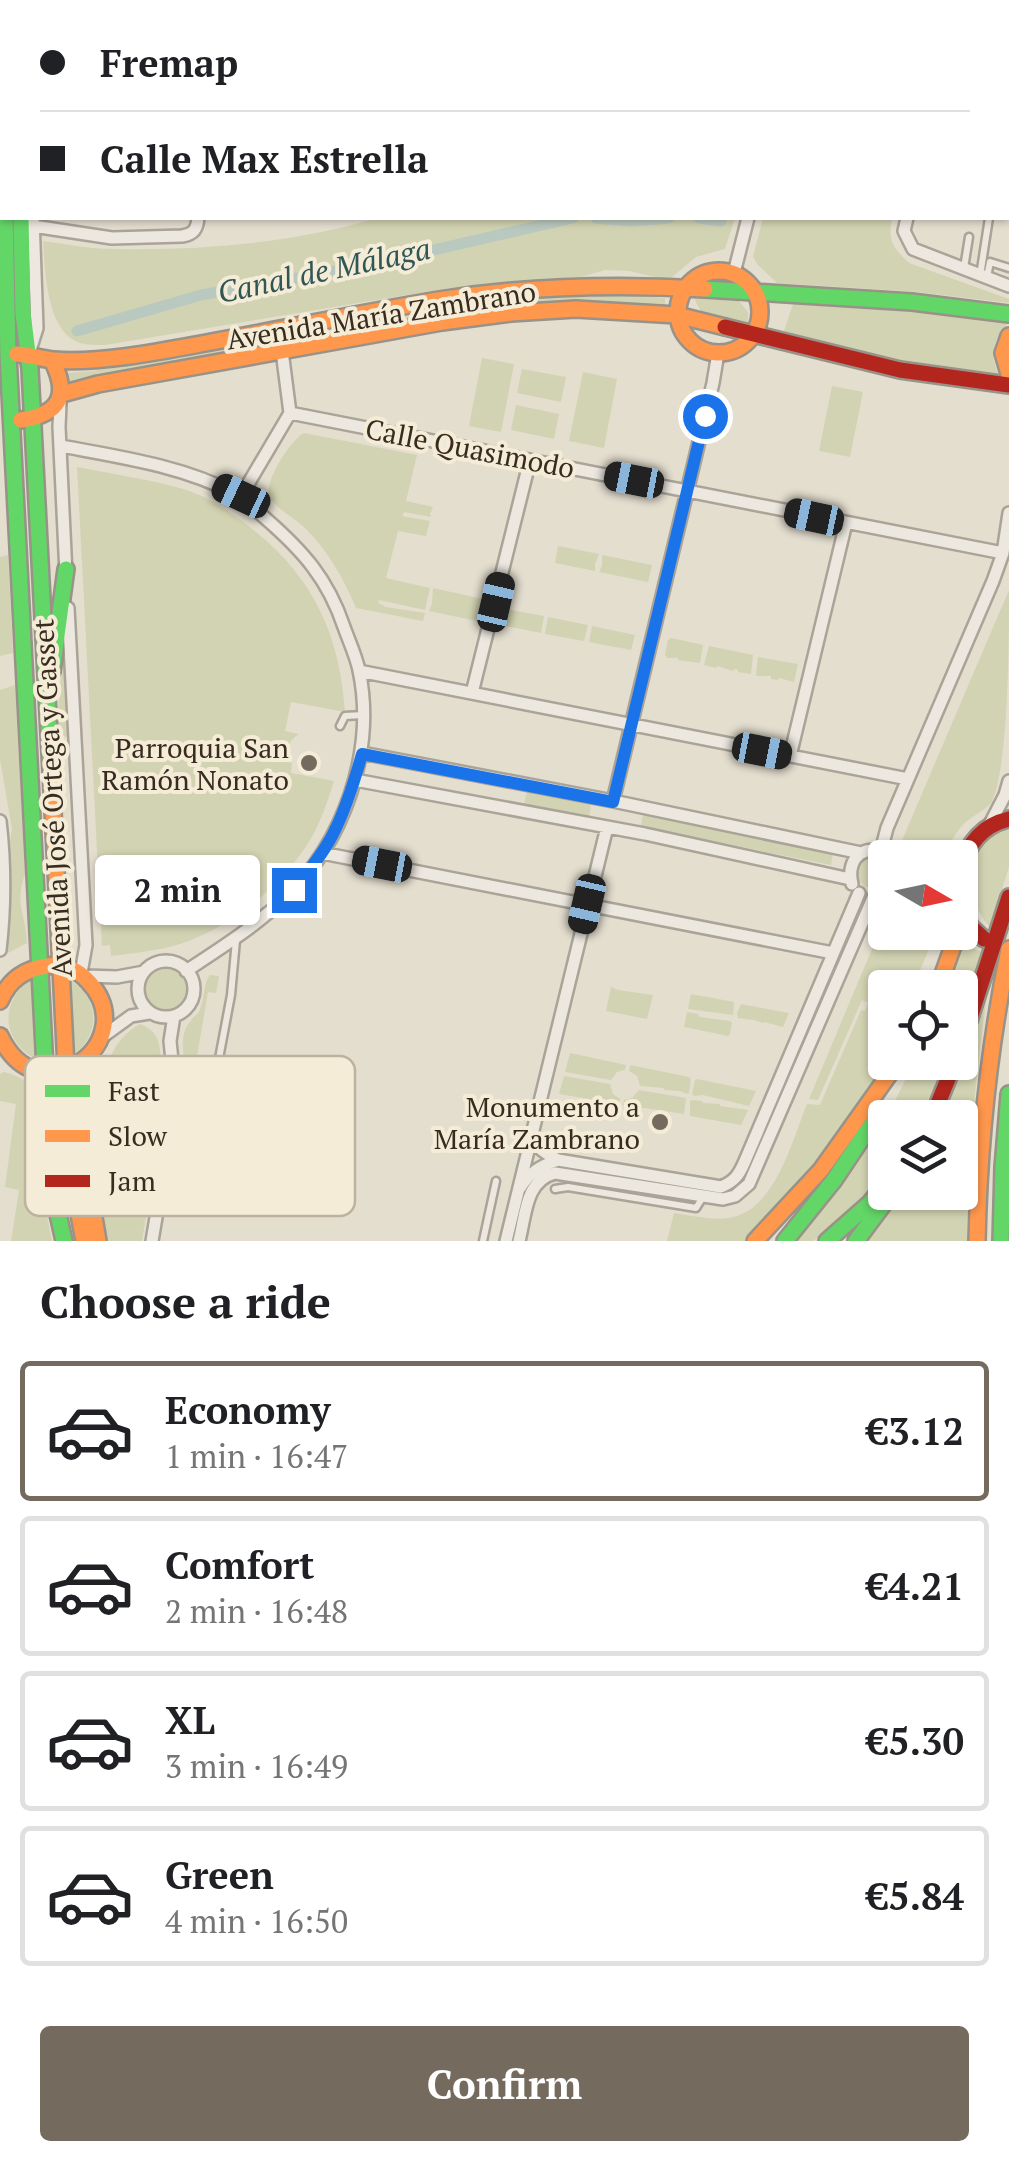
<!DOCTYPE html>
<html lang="en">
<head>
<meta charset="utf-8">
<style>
	:root { --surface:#fff; --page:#f2f2f2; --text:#202124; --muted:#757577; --line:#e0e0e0; --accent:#746a5d }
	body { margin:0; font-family:"PT Serif",serif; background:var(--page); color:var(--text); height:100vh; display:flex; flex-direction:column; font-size:38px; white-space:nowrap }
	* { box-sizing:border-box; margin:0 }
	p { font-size:32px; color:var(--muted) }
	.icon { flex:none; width:55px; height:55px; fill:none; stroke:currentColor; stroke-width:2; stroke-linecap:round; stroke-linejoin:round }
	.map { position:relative; height:1241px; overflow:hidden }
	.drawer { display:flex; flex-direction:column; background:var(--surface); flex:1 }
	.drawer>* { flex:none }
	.top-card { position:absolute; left:0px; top:0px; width:1010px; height:220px; box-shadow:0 2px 8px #0004; display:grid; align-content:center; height:220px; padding:0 40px; background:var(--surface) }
	.needle { width:65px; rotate:99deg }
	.controls { position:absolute; left:868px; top:840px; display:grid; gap:20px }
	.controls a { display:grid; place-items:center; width:110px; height:110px; border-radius:10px; background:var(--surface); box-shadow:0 2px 8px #0004; font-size:50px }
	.end { position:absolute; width:45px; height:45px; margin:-22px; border:12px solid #1a73e8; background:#fff; box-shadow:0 0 0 5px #fff }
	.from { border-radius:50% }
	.bubble { position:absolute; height:70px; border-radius:10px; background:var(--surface); box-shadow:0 2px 8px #0004; font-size:32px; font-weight:700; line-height:70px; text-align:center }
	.car { position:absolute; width:30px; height:60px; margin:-30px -15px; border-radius:12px; box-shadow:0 0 8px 2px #0007; background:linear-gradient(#222 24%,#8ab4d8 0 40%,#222 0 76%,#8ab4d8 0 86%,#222 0) }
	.top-card b { display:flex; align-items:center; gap:35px; height:95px; font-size:38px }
	.top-card b+b { border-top:2px solid var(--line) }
	.top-card i { width:25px; height:25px; background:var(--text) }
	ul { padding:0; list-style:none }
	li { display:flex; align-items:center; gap:30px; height:140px; margin:0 20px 15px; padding:0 20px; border:5px solid var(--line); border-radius:10px }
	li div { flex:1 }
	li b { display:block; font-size:38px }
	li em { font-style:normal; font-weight:700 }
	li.on { border-color:var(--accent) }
	li>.icon { width:90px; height:90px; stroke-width:1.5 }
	h2 { padding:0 40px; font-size:45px; line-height:120px }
	.cta { display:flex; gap:20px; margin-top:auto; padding:20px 40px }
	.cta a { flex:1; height:115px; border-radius:10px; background:var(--accent); color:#fff; font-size:40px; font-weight:700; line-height:115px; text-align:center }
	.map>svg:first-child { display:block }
	.green { fill:#d2d3b2 }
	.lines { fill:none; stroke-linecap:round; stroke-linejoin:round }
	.canal { stroke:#bac9c0; stroke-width:11 }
	.lane-casing { stroke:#a9a398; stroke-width:11 }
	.street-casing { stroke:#a9a398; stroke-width:16 }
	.fast-casing { stroke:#999288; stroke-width:20 }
	.slow-casing { stroke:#999288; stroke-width:20 }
	.jam-casing { stroke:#999288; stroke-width:20 }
	.lane { stroke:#ece8e0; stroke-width:6 }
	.street { stroke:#ece8e0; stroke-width:11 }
	.fast { stroke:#63d668; stroke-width:15 }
	.slow { stroke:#ff974d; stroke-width:15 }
	.jam { stroke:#b3261e; stroke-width:15 }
	.route { stroke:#1a73e8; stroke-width:12 }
	.poi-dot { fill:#746a5d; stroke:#f4ecd6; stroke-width:4 }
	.labels { text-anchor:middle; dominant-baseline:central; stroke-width:8; stroke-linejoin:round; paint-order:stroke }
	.street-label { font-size:28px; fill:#382c20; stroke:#f4ecd6 }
	.poi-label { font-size:28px; fill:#382c20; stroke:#f4ecd6; text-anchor:end }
	.water-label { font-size:30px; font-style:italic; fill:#305655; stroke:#f4ecd6 }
	.key { fill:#f4ecd6; stroke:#bcb29f; stroke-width:2.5 }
	.key-label { font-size:28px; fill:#382c20 }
</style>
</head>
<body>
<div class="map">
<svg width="1009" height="1241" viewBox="0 0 1009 1241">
	<rect width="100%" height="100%" fill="#e4decf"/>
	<!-- green -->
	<path class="green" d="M377,218H735L725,249L696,257L671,278L663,279L629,271L605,270L581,277L449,288L105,345C97,345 88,345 80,343C46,332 45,270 43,241C66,244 90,249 113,249C201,251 293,243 377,218Z
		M763,218H892C888,241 892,247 909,263L1009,299V303L918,292L777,283L758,265L753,257Z
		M552,295L645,296L665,298V306L606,301L576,302L70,385L67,373L93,371L453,305Z
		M694,298L739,301L748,312V325L702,314Z
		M793,304L933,311L1009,322C992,342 989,353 1000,378L906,362L783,334Z
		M482,358L514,364L501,432L469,426Z
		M522,369L566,377L561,402L517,393Z
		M583,372L617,379L604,448L569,441Z
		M832,386L863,392L850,457L819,451Z
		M516,405L559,414L554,439L511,430Z
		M304,433L417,455L406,501L433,507L430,514L431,517L404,512L402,516L430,521L426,536L398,531L386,578L430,588L425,610L379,600L378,603L386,607L425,613L423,621L356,608C344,579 328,551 306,529C295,518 278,510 270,498C261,485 292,438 304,433Z
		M77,467C112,474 149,479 183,489C210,497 234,514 256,532C315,580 340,637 345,712L291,702L285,731L299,734C287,742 289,745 286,761L292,763L291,773L334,781C327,803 320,825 307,845C278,889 230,928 180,944C158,951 134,953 111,956L110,945L102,946Z
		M558,546L599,554L595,564V571L555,563Z
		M8,555L13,653L0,656V557Z
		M602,555L652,565L648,582L599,572L602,566Z
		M433,588L483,599L477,621L429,611L432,604Z
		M1009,590C1009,635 1009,770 991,803C983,812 969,817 961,827C954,835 951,845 942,851L900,845Z
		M505,609L544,616L541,633L502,625Z
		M548,617L588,625L584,641L545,634Z
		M592,626L635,635L631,650L589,642Z
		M671,638L703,645L700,663L678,660V658H667L665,655L668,640Z
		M63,646L66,647L71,742L67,737L63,736L56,742Z
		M709,646L753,655L751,674L738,672V670L734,669L733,671L717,666L716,668L704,665Z
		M758,657L798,664L794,682L779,678L778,680L771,679V676H756Z
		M15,685L25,874C14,906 26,913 27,943L4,955L10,904L8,852L12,829L0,759V690Z
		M527,792L591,804L589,817L524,804Z
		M643,814L833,853L831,865L641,827Z
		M1009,830V867L990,927C962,899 964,839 1009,830Z
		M857 873a15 15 0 1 1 30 0a15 15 0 1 1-30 0Z
		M885,918V932L922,933L934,937L913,987L885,988V1062L887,1063C845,1126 800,1187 746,1241H667L674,1213C694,1216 718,1222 737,1216C777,1203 793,1138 807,1104L820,1105L861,1010L865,1011L868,1003L862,1000L818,1100L809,1099Z
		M968,947L981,951V956L960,1013V988H946L963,948Z
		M145 990a21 21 0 1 1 42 0a21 21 0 1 1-42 0Z
		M210,975L219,976L216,993L208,992L195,1068L185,1066C183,1048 179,1034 192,1019C199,1011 198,1016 201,1006C205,995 203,984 210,975Z
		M32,978L36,1059C0,1040 0,1000 32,978Z
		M70,980C100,998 101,1035 73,1055Z
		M611,987L618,990L653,995L647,1019L606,1011Z
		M691,994L734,1002L733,1015L688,1009Z
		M986,1002C975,1082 967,1161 967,1241H863L898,1193L960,1192V1118L942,1117L967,1059Z
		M741,1004L789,1013L783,1027L764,1022L763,1023L754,1020L738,1018L737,1013Z
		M687,1012L698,1014L699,1017L730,1021L732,1023L730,1034L728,1036L684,1027Z
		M140,1024C164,1032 160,1054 161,1075L158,1079C130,1080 128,1074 100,1090C108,1062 113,1039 140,1024Z
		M570,1053L626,1065L625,1070L617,1072L611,1080L565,1072Z
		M914,1063H942L933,1090L919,1117L886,1118Z
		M630,1065L689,1077L691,1079L689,1093L687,1094L680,1091L664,1090V1088L640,1086L637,1076L629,1071Z
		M3,1072C12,1073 33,1083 35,1091C39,1103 35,1125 36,1139C39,1173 45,1207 52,1241H11L19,1190L5,1187L16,1104L0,1101V1074Z
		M564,1076L610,1084L613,1094L620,1099L619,1104L559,1094Z
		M697,1079L756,1091L749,1106L703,1095L694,1096L692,1094L695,1080Z
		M639,1090L686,1098L684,1114L623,1105L624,1100L632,1098Z
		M130,1094H145L165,1102L142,1241H105C100,1211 86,1138 104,1112C109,1104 121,1097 130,1094Z
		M693,1100L702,1101L703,1103L720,1104V1106L748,1110L741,1125L690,1116V1101Z
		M885,1120V1175L872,1193L839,1223L813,1241H794L872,1143Z"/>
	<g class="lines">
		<!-- canal -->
		<path class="canal" d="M596,218L631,221L669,218
			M699,218L721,221
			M77,331L201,295L364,266L573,218"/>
		<defs>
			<path id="lane" d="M1008,176L1009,177
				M964,268L969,237
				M980,276L989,218
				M987,277L990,262L1009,268
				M340,726L345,716L363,715
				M175,1084L193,1082L214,1085L231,995L236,940
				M177,1100L205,1117L253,1126L259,1133L257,1148L251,1152L197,1143L191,1136L197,1125L271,1137
				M174,1120L197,1125
				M555,1189L568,1187L696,1208L703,1197
				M483,1241L496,1181"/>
			<path id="street" d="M275,0L293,2
				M977,0L987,2
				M18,2L19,0
				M66,2L67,0
				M639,2L640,0
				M804,2L805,0
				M950,2L951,0
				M1008,8H1009
				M0,90L2,78
				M907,218L904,231L913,249L1009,286
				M33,226L112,238L182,236C194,234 197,229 198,218
				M734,273L748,218
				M31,347L37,328L33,218
				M60,403L59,427L66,574
				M290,413L1003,553
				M61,446C120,457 183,466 236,494C247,500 256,510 265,518C303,551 328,579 344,627C349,641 356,656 359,670C376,751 344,843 284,899C254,927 221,948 186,971
				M241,496L290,413L282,351
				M68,608L86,945L81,973
				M359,671L908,779
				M472,693L530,460
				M362,753L613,801L861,853
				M790,756L846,523
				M355,780L645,834L850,879
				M613,801L713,383L718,353
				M0,821C5,864 5,907 0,950
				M990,824L1005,795L1009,781
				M881,851L887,828L993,581L1003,553L1009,513
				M322,853L833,953
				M852,884C845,856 868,840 892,858
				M138 989a28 28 0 1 1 56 0a28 28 0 1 1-56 0Z
				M85,976L117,977L144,972
				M102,1037L131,1016L149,1013
				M532,1131C535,1148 543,1152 558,1160L721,1187C735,1181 739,1175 745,1161L859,893
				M520,1188C529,1173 540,1166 558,1160
				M152,1241L176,1100L170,1041L174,1016
				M506,1241L607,827
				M519,1241C526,1214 525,1181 555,1173L723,1199L735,1196L749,1184L873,898"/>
			<path id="fast" d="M33,0V2
				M5,218L8,355L48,1126L53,1192L64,1241
				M21,218L23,313L30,369L51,772
				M705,289L912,302L1009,314
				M52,672L66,569
				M785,1241L834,1180L881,1110
				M827,1241L870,1203L885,1185
				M856,1241L885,1202
				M1001,1241L1003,1167L1009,1094"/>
			<path id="slow" d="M50,0V2
				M678 312a41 41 0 1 1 82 0a41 41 0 1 1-82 0Z
				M1009,336L1003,353L1009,374
				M17,354C30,355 42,359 54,360C97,364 163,351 206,343C283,329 361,313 438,300C525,286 617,284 705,289
				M62,394L98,384L442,322L511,313L576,309L677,315L725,327
				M21,420C60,414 70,396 52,360
				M51,772L69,1126L74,1188L84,1241
				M938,988L958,932
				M0,1001C9,980 24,969 47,966C62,963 78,970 88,981C145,1041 39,1120 0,1036
				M98,1241C91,1196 68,1107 125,1087C143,1081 162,1089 176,1100
				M755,1241L821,1170L898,1062
				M977,1241C979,1142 989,1046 1009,949"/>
			<path id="jam" d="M725,327L900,370L1009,385
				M960,871C967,845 982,825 1009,819
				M960,905L971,927L984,939
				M960,1049L1009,897
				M932,1118L955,1062"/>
		</defs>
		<!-- lane casing -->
		<use href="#lane" class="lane-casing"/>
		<!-- street casing -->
		<use href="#street" class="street-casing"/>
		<!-- fast casing -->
		<use href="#fast" class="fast-casing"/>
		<!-- slow casing -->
		<use href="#slow" class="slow-casing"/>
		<!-- jam casing -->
		<use href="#jam" class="jam-casing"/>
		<!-- lane -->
		<use href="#lane" class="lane"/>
		<!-- street -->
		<use href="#street" class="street"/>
		<!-- fast -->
		<use href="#fast" class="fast"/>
		<!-- slow -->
		<use href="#slow" class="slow"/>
		<!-- jam -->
		<use href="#jam" class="jam"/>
	</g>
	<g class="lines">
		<!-- route -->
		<path class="route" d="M294,890C308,871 325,852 335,830C347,806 355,779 362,754L613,802L705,416"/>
	</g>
	<!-- markers -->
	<g class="poi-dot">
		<circle cx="309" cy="763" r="10"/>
		<circle cx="660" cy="1122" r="10"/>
	</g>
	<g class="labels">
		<!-- street labels -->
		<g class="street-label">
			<text transform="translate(381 315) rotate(-9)">Avenida María Zambrano</text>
			<text transform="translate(470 448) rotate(11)">Calle Quasimodo</text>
			<text transform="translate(52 798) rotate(-93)">Avenida José Ortega y Gasset</text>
		</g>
		<!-- poi labels -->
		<g class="poi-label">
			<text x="289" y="747">Parroquia San<tspan x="289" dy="32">Ramón Nonato</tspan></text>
			<text x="640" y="1106">Monumento a<tspan x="640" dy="32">María Zambrano</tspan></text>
		</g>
		<!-- water labels -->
		<g class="water-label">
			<text transform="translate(324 270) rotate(-12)">Canal de Málaga</text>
		</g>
	</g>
	<!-- legend -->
	<rect x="25" y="1056" width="330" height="160" rx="15" class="key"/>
	<rect x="45" y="1085" width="45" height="12" fill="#63d668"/>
	<rect x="45" y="1130" width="45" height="12" fill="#ff974d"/>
	<rect x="45" y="1175" width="45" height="12" fill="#b3261e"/>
	<g class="key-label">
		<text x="108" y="1101">Fast</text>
		<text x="108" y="1146">Slow</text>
		<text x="108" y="1191">Jam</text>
	</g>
</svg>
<div class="controls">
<a><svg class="needle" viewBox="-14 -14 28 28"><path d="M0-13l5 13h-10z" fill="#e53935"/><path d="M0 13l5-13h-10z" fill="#757577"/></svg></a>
<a><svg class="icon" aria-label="locate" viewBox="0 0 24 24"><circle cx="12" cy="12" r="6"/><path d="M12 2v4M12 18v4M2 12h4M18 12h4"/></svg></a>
<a><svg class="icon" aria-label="layers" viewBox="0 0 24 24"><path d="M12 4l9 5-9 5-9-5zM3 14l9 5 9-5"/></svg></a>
</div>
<i class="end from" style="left:705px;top:416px"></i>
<i class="end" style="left:294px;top:890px"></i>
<div class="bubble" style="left:95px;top:855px;width:165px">2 min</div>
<i class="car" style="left:634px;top:480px;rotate:281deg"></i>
<i class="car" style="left:241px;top:496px;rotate:295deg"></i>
<i class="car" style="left:814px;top:517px;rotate:282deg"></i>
<i class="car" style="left:496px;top:602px;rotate:13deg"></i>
<i class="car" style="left:762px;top:751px;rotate:101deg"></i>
<i class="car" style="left:382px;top:864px;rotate:281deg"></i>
<i class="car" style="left:587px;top:904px;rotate:193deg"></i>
<div class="top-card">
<b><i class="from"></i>Fremap</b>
<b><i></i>Calle Max Estrella</b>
</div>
</div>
<section class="drawer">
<h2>Choose a ride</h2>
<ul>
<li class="on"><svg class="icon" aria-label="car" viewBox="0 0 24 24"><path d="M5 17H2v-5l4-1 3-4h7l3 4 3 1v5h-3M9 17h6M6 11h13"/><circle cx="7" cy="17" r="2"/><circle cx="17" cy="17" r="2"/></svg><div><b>Economy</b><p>1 min · 16:47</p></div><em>€3.12</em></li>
<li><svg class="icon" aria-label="car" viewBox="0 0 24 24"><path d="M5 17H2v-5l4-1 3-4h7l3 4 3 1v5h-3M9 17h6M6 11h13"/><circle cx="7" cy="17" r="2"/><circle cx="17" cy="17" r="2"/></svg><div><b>Comfort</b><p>2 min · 16:48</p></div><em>€4.21</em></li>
<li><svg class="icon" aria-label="car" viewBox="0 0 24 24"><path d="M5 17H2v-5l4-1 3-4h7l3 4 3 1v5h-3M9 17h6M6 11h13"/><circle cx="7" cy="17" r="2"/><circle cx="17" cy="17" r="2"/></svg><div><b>XL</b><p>3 min · 16:49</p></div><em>€5.30</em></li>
<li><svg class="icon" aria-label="car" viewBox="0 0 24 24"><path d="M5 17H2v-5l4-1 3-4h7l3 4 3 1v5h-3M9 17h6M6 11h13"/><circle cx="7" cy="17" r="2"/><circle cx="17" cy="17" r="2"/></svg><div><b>Green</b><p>4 min · 16:50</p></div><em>€5.84</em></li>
</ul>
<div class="cta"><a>Confirm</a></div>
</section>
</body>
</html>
